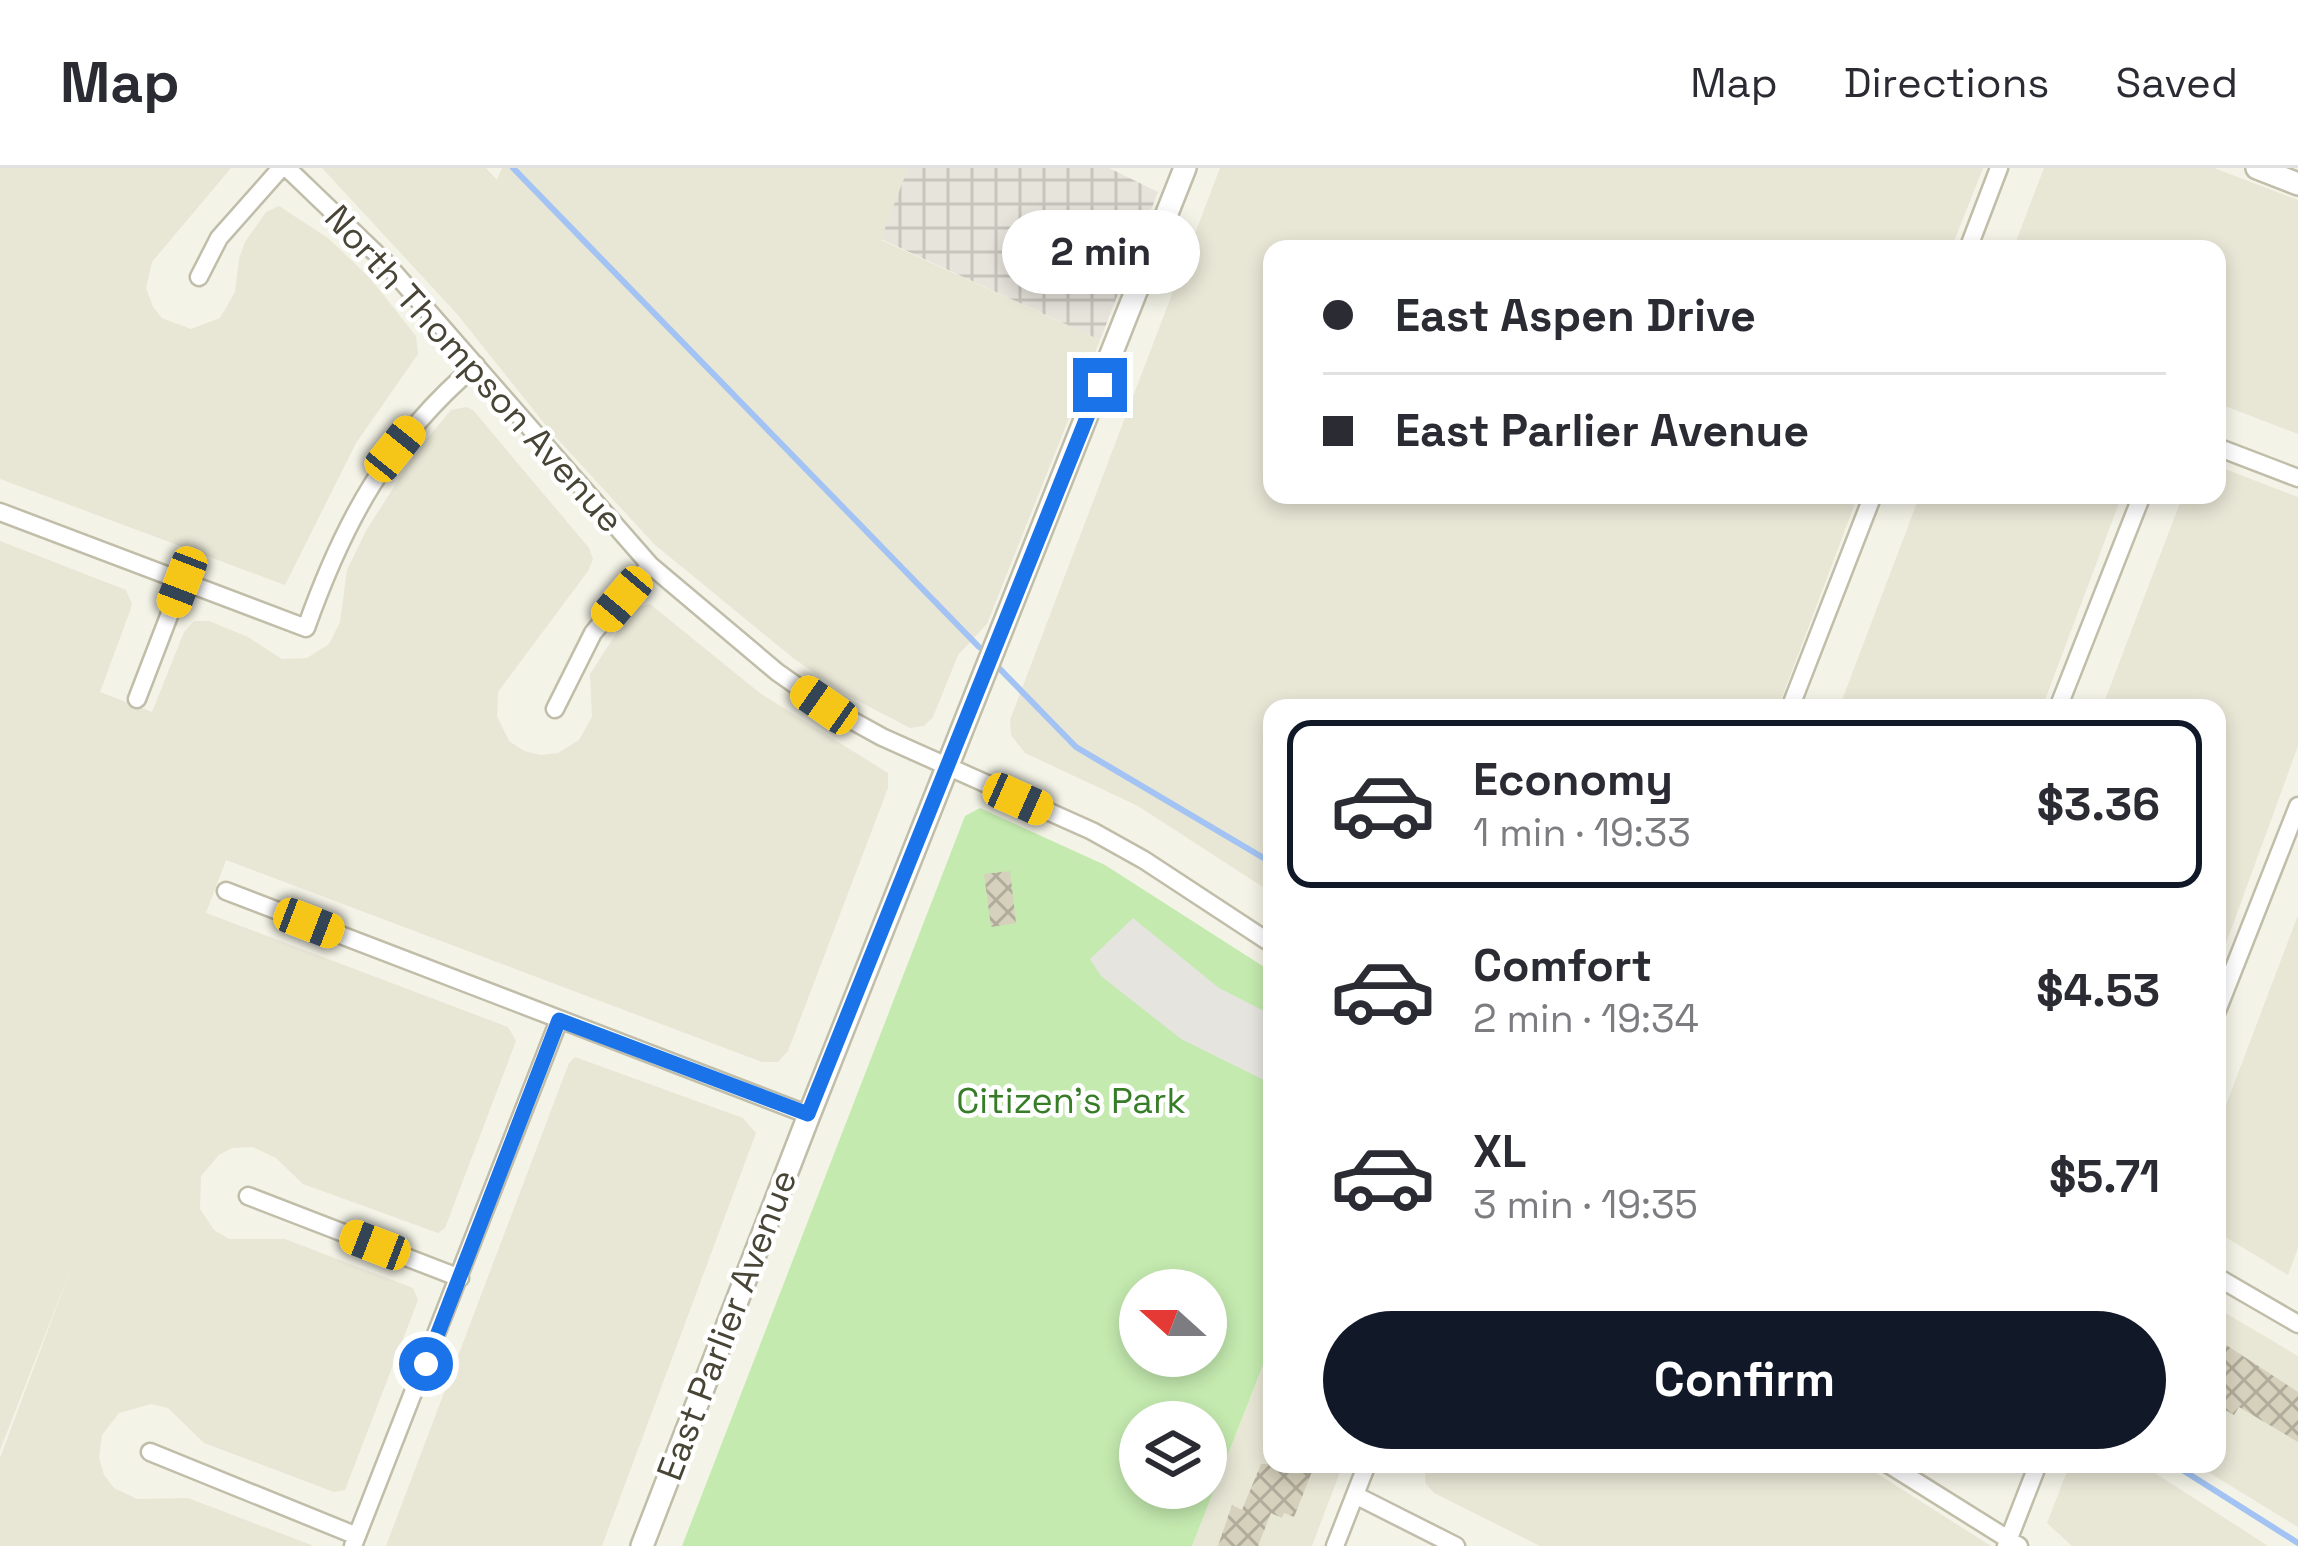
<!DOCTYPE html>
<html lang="en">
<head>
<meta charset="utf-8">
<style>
	:root { --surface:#fff; --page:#f2f2f3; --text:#2b2b33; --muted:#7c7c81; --line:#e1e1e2; --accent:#111827 }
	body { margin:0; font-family:"Space Grotesk",sans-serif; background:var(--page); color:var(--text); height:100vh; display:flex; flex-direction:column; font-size:45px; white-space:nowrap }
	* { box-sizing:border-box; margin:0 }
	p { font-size:39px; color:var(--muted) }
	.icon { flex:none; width:66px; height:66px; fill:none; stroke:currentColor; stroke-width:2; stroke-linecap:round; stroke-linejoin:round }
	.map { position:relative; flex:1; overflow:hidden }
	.sheet { position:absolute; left:1263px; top:531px; width:963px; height:774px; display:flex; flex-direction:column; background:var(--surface); border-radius:24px; box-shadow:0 6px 18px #0003 }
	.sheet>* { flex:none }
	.top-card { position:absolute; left:1263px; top:72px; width:963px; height:264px; border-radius:24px; box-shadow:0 6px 18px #0003; display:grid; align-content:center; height:264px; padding:0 60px; background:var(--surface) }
	.needle { width:78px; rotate:291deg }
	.controls { position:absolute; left:1119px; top:1101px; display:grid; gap:24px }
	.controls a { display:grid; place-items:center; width:108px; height:108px; border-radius:50%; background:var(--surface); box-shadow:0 6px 18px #0003; font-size:60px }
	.end { position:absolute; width:54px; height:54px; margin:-27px; border:15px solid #1a73e8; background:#fff; box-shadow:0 0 0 6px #fff }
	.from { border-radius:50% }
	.bubble { position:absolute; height:84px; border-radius:42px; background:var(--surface); box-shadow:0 6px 18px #0003; font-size:39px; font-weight:700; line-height:84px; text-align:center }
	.car { position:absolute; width:36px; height:72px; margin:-36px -18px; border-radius:15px; box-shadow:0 0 9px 3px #0007; background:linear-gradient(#f5c518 24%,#345 0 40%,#f5c518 0 76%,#345 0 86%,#f5c518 0) }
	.top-card b { display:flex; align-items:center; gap:42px; height:114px; font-size:45px }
	.top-card b+b { border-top:3px solid var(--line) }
	.top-card i { width:30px; height:30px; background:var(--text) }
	ul { padding:21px 0 0; list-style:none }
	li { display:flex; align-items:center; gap:36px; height:168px; margin:0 24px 18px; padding:0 36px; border:6px solid transparent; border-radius:24px }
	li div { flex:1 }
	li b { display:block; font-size:45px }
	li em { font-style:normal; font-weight:700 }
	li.selected { border-color:var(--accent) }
	li>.icon { width:108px; height:108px; stroke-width:1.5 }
	.cta { display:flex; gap:24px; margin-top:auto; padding:24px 60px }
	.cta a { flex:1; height:138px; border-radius:72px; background:var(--accent); color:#fff; font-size:48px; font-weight:700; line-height:138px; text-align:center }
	header { display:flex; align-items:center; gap:72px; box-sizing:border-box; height:168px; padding:0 60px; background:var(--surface); border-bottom:3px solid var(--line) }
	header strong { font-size:57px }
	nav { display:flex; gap:66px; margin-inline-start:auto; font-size:42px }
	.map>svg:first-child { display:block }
	.residential { fill:#e8e6d5 }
	.industrial { fill:url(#industrial-grid) }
	.green { fill:#c4eaaf; fill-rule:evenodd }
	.parking { fill:#e5e4df }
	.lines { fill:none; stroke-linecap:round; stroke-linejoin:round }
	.stream { stroke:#a2c3f3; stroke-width:6 }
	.building { fill:url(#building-cross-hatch) }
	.minor-casing { stroke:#c0bda9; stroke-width:21 }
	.tertiary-casing { stroke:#c0bda9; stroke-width:26 }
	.minor { stroke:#fff; stroke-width:16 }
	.tertiary { stroke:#fff; stroke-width:21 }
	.route { stroke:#1a73e8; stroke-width:15 }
	.labels { text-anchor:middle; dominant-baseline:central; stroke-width:9; stroke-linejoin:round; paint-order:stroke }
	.street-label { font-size:36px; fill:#484436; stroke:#fff }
	.park-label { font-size:36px; fill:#377c27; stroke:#fff }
</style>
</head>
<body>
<header>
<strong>Map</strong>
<nav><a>Map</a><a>Directions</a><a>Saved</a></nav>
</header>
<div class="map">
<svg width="2298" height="1378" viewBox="0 0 2298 1378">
	<defs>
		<pattern id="industrial-grid" width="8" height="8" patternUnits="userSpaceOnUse" patternTransform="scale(3)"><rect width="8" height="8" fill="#e7e4dc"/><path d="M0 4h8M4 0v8" fill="none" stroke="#c8c5bd"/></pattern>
		<pattern id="building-cross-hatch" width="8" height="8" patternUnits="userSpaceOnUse" patternTransform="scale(3)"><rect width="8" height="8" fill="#d6d1bc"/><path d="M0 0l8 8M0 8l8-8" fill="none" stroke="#b0ab9a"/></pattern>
	</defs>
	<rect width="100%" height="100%" fill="#f4f3e7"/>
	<!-- residential -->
	<path class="residential" d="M0,0H231L152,94L146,120L153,139L162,150L191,161L220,150L235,124L239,91L245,74L266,44L279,38L328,70L370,110L416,168L418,186L356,275L285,417L0,311Z
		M322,0H486L497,12L502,0H908L881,72L1100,172L987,456L958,487L933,549L924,558L910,560L843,525L793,490L654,376L552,265L457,146Z
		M1220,0H1983L1951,81H1272V327H1853L1854,338L1778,540H1272V725L1138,638L1025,585L1011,567L1010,552Z
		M2044,0H2214L2298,32V266L2217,235V81H2013Z
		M466,239L473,242L589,380L593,391L588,403L498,524L497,548L509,573L524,583L541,587L558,585L579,572L592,549L590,506L630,444L635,439L650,436L761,526L888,605V620L788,883L778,894H762L226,692L206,745L508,859L516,873L445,1060L438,1065L303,1016L276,990L253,979L232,980L219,987L201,1008L200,1041L214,1062L229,1071H285L413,1120L418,1132L345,1322L334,1324L204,1275L168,1240L151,1236L119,1245L102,1267L99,1290L104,1307L114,1320L137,1331L188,1330L314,1378H0V1290L72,1098L0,1282V373L126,422L132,436L130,443L100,524L152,544L184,464L194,453H209L248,469L282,491L307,490L329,476L340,454L347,402L367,361L417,283L451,242Z
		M2217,298L2298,329V578L2217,800V540H2102L2183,327H2217Z
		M1920,327H2122L2042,540H1839Z
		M2298,747V1080L2288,1107L2217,1064V961Z
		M575,889L743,950L756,965L602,1378H386L569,895Z
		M2217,1140L2298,1188V1359L2195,1296H2217Z
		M1272,1174V1296H1343L1312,1378H1192Z
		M1426,1296H1862L1991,1378H1540L1434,1325L1425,1315Z
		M2070,1296H2141L2268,1378H2072L2047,1355Z"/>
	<!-- industrial -->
	<path class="industrial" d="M908,0H1109L1158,24L1100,172L881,71Z"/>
	<!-- green -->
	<path class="green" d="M980,640L1105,697L1272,804V1174L1192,1378H682L965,648ZM1140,1122H1206V1188H1140ZM1140,1254H1206V1320H1140Z"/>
	<!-- parking -->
	<path class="parking" d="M1133,750L1219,820L1272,847V916L1181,871L1101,808L1090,791Z"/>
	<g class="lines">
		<!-- stream -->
		<path class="stream" d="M513,0L979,479
			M999,500L1076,579L1272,695
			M2173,1296L2298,1375"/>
	</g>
	<!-- building -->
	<path class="building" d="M1010,703L1016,755L991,759L984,706Z
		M2217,1171L2298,1224V1274L2239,1239L2234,1247L2217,1237Z
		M1261,1296H1315L1294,1349L1284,1345L1282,1350L1271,1345L1258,1378H1218L1232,1337L1242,1342Z"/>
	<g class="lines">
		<defs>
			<path id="minor" d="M287,0L385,94L650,397L777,504L824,537L882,569L1092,663L1144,692L1272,776
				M1968,81L1999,0
				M199,109L219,70L281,0
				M2217,279L2298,310
				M0,344L306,460C344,353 388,272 476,197
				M137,531L182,414
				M1790,540L1873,327
				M2058,540L2142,327
				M555,541L593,465L650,397
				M226,723L809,947
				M2217,843L2298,638
				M248,1028L460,1110
				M2217,1109L2298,1156
				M150,1284L357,1368
				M1888,1296L2019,1378
				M1355,1327L1456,1378
				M353,1378L559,852
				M1335,1378L1367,1296
				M2006,1378L2038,1296"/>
			<path id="tertiary" d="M2257,0L2298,16
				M642,1378L809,947L1185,0"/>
		</defs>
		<!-- minor casing -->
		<use href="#minor" class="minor-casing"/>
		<!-- tertiary casing -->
		<use href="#tertiary" class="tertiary-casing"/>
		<!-- minor -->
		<use href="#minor" class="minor"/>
		<!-- tertiary -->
		<use href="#tertiary" class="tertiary"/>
	</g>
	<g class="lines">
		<!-- route -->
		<path class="route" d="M426,1196L559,852L808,946L1100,217"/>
	</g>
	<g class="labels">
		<!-- street labels -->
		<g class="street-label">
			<text transform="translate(474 201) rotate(48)">North Thompson Avenue</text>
			<text transform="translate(727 1157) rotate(-69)">East Parlier Avenue</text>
		</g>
		<!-- park labels -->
		<g class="park-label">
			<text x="1071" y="933">Citizen's Park</text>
		</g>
	</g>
</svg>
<div class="controls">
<a><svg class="needle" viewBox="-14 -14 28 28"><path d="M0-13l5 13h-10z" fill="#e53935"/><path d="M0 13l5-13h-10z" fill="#7c7c81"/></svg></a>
<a><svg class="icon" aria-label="layers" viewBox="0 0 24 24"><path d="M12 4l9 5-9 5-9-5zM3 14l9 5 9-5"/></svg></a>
</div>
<i class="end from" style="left:426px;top:1196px"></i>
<i class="end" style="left:1100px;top:217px"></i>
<div class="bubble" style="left:1002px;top:42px;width:198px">2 min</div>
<i class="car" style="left:395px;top:281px;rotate:39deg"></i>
<i class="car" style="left:182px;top:414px;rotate:201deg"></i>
<i class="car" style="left:622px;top:431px;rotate:220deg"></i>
<i class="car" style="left:824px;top:537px;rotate:305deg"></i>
<i class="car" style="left:1018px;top:631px;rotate:114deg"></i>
<i class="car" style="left:309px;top:755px;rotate:111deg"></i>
<i class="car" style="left:375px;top:1077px;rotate:291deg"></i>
<div class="top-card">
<b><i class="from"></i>East Aspen Drive</b>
<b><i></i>East Parlier Avenue</b>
</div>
<section class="sheet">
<ul>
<li class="selected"><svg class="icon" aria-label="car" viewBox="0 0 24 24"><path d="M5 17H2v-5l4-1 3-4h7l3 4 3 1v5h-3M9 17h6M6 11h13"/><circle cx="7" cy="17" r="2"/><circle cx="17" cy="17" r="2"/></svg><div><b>Economy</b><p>1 min · 19:33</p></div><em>$3.36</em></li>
<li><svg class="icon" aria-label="car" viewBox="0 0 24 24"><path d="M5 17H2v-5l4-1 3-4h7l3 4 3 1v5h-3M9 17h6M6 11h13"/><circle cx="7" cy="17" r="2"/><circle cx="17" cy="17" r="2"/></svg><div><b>Comfort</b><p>2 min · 19:34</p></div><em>$4.53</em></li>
<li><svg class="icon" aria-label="car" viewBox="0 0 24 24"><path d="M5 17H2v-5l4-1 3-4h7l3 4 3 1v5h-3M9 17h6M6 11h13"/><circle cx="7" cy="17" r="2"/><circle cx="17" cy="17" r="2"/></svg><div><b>XL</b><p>3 min · 19:35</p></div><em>$5.71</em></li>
</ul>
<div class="cta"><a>Confirm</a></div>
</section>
</div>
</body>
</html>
